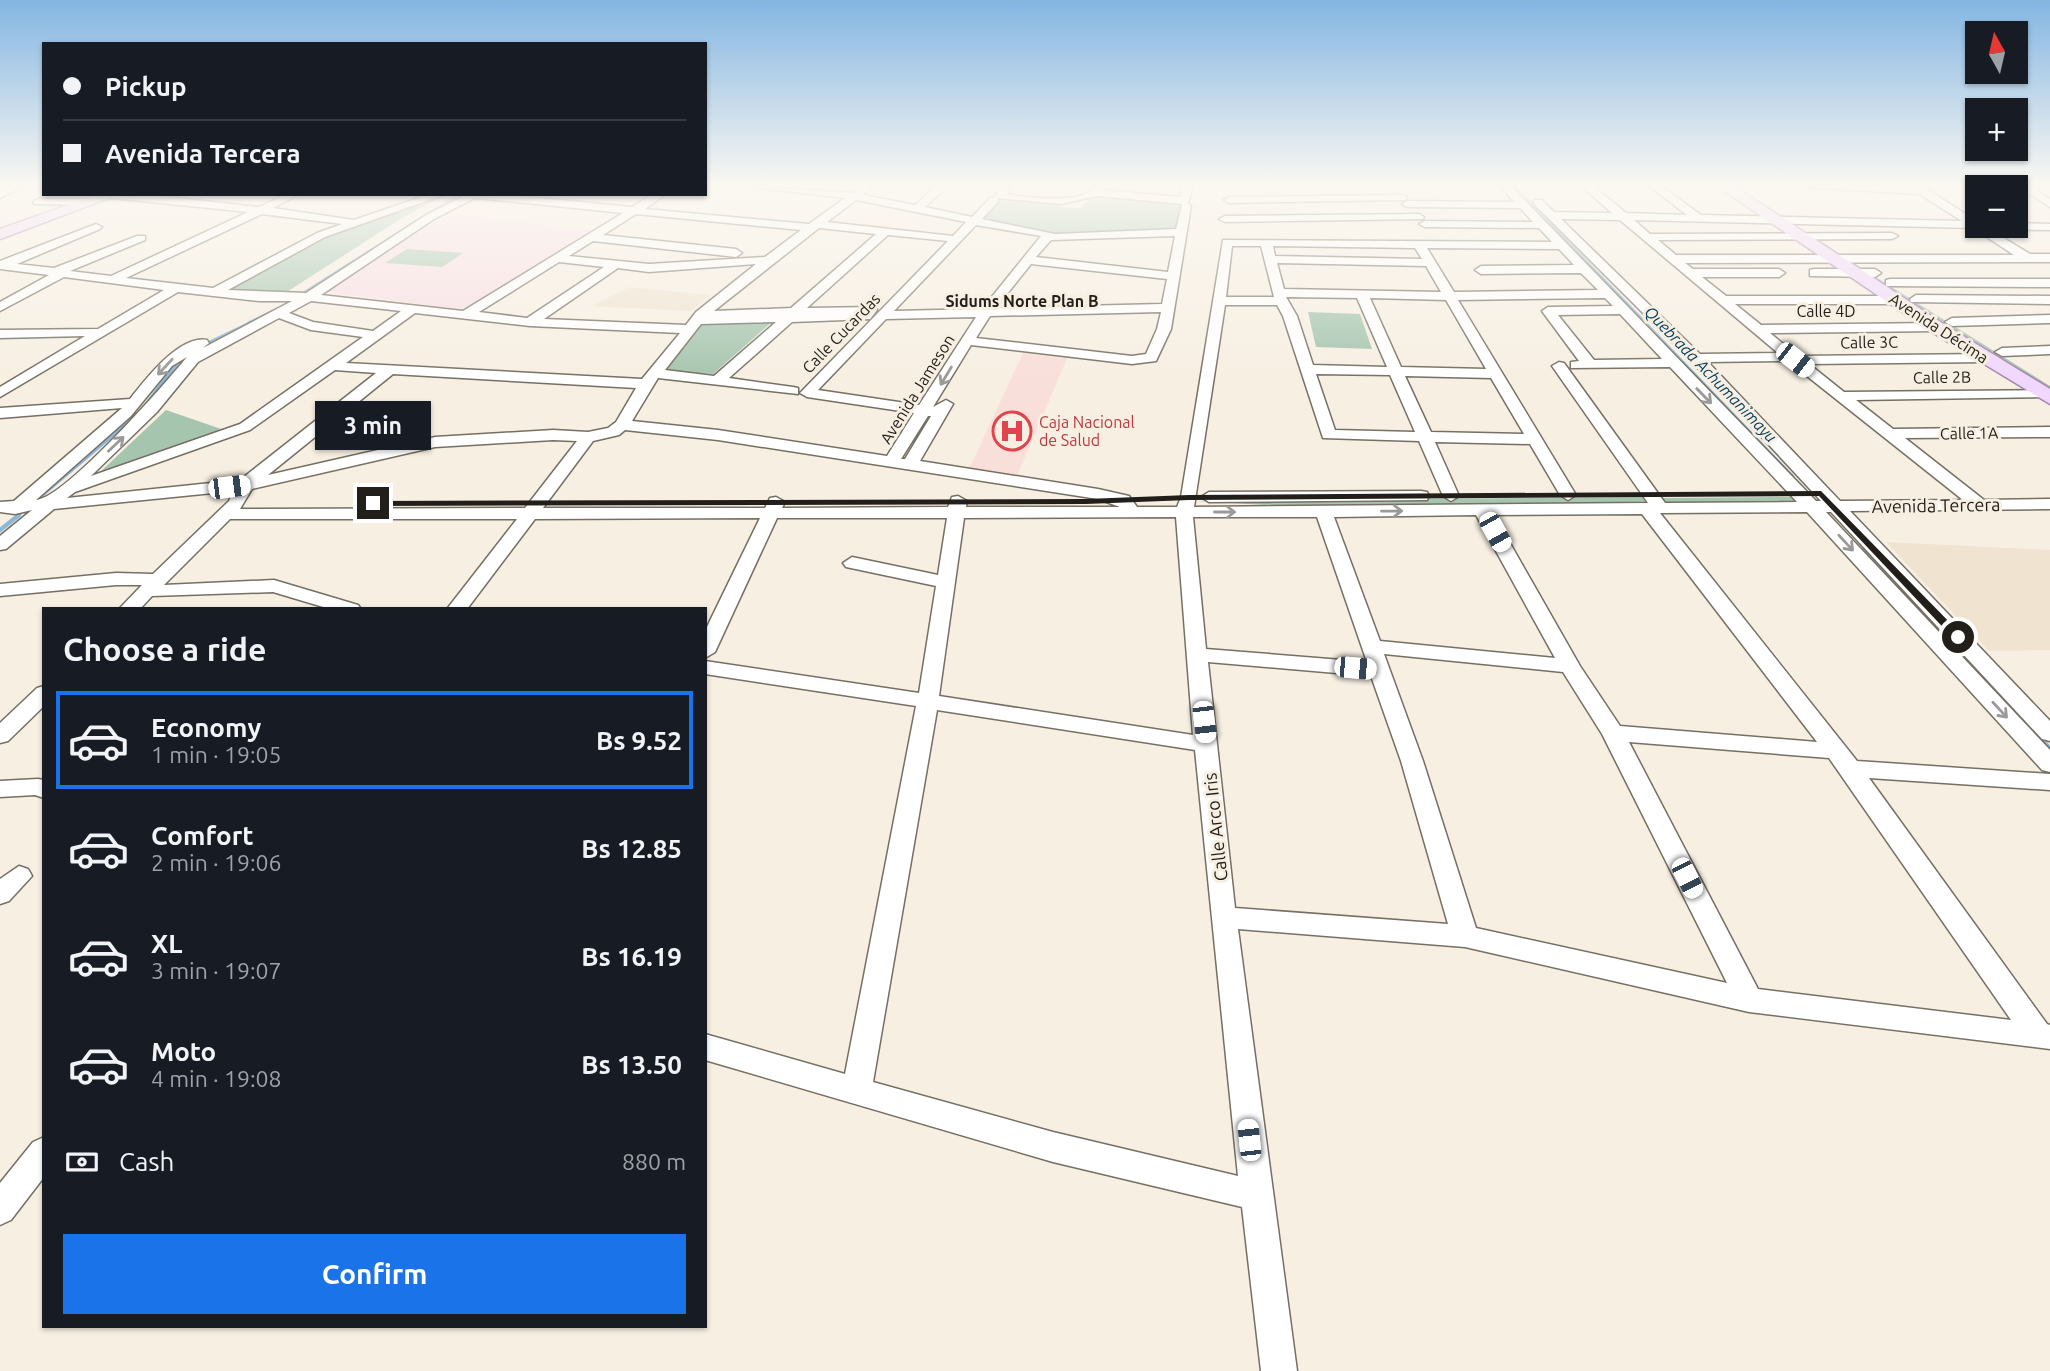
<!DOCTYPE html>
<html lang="en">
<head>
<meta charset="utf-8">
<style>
	:root { --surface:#171b24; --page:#20242c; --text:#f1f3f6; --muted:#9ea1a6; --line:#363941; --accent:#1a73e8 }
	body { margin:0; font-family:Ubuntu,sans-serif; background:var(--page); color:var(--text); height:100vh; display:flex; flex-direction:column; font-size:26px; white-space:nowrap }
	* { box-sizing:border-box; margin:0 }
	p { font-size:23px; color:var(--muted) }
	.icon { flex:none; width:38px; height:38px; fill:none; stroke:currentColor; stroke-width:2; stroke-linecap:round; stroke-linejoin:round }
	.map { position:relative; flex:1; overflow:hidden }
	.side { position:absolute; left:42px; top:607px; width:665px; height:721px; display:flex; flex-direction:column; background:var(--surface); border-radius:0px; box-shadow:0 2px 5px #0004 }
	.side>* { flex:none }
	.banner { position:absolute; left:42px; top:42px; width:665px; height:154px; border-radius:0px; box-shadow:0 2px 5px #0004; display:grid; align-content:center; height:154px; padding:0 21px; background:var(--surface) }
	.needle { width:46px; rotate:352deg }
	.fabs { position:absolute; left:1965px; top:21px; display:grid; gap:14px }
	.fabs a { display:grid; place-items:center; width:63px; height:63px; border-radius:0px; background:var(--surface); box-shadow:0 2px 5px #0004; font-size:35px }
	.end { position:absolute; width:32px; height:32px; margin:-16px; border:9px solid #221f1b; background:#fff; box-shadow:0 0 0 4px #fff }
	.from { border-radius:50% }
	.bubble { position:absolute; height:49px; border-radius:0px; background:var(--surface); box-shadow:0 2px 5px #0004; font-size:23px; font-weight:700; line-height:49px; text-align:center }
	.car { position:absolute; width:21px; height:42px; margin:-21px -10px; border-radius:9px; box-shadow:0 0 5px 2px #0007; background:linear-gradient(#fff 24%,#345 0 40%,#fff 0 76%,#345 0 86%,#fff 0) }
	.banner b { display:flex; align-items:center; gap:24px; height:66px; font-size:26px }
	.banner b+b { border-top:2px solid var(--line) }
	.banner i { width:18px; height:18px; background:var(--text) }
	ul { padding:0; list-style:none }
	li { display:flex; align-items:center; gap:21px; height:98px; margin:0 14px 10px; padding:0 7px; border:4px solid transparent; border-radius:0px }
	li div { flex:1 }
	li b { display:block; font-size:26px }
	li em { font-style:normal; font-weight:700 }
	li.selected { border-color:var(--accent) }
	li>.icon { width:63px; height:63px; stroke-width:1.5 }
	h2 { padding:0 21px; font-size:32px; line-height:84px }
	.pay { display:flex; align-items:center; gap:18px; height:77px; padding:0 21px; font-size:26px }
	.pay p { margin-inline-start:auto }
	.action { display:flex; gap:14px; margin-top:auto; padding:14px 21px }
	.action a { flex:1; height:80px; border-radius:0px; background:var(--accent); color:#fff; font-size:28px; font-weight:700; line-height:80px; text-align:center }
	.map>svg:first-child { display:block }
	.built { fill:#f0e4d1 }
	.education { fill:#f9dee4 }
	.medical { fill:#f9dfd9 }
	.green { fill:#a6c5af }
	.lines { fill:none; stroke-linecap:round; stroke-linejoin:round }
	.stream-far3 { stroke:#8bb8d8; stroke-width:2.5 }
	.stream-far2 { stroke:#8bb8d8; stroke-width:3.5 }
	.stream-far1 { stroke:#8bb8d8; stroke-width:4.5 }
	.stream { stroke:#8bb8d8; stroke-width:5 }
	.minor-casing { stroke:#756f64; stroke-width:3 }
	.major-casing { stroke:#a385ae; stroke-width:3 }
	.minor { fill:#fff; fill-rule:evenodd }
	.major { fill:#f1d7fe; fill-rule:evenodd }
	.oneway { stroke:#9c9a98 }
	.route { fill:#221f1b }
	.labels { text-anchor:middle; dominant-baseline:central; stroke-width:6; stroke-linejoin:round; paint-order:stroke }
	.far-neighbourhood-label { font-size:16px; font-weight:bold; fill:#221f1b; stroke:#f7efe2 }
	.far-street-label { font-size:16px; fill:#221f1b; stroke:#f7efe2 }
	.far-water-label { font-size:16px; font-style:italic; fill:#003b5a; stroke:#f7efe2 }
	.far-health-label { font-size:16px; fill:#be3a42; stroke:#f7efe2; text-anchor:start }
	.street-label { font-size:18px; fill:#221f1b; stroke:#f7efe2 }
</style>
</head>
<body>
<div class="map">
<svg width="2050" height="1371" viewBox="0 0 2050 1371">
	<rect width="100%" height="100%" fill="#f7efe2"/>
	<!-- built -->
	<path class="built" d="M629,287L711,295L691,311L591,306Z
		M1886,542L2050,550V650L1989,651Z"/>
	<!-- education -->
	<path class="education" d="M447,213L593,230L466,308L457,309L324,292Z"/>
	<!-- medical -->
	<path class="medical" d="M1024,351L1068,356L1017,476L969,469Z"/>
	<!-- green -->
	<path class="green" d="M446,195L402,218L282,295L223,290L328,234Z
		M1100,195L1182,203L1175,231L1055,234L980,220L1000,197L1063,201L1060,207L1081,208L1089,199Z
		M407,249L463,253L442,267L385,263Z
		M1865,276H1874L2050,386V393Z
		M1308,312L1360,314L1372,349L1316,347Z
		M773,321L713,374L670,372L667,368L699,324Z
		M166,410L224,430L98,474Z
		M1645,497L1648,506L1317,508L1196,501Z
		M1794,497L1804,505L1667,506L1661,498Z"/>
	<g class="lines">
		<!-- stream-far3 -->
		<path class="stream-far3" d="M1514,186L1646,323
			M303,293L455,197
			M248,323L271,312"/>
		<!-- stream-far2 -->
		<path class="stream-far2" d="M1644,322L1792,476
			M204,345L252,322
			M144,407L179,361
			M40,497L133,418"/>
		<!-- stream-far1 -->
		<path class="stream-far1" d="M36,501L42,496
			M0,530L19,515
			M1864,549L2023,720"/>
		<!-- stream -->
		<path class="stream" d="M2022,719L2050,749"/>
		<defs>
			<path id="minor" d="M10,186H24L0,198V191Z
				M745,186L852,193L861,186H873L863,195L915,205L936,186H948L925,207L972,217L990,198L995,197L1001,186H1012L1007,194C1030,198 1057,201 1080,196C1091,193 1093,186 1105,186L1102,190L1180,197L1183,186H1193L1188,203L1191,206L1171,329L1156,361L1132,364L971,345L933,407L946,400L953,404L920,461L1098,489L1129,496L1137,507H1177L1181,497L1223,240L1552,242L1539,228L1425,227L1419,224L1425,221L1533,222L1520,208L1407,207L1402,204L1407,201L1514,202L1500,186H1511L1816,501H1821L1691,361L1534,204V200H1542L1554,212L1612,213L1581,186H1593L1626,213L1687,215L1649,186H1661L1701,215L1962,221L1919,194L1786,186H1922L1978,222V226H1984L2030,254H2050V262L1685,263L1693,269H1779L1785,273L1779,277H1702L1726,296H1895L1901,300L1895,304H1735L1761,325L1936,323L1943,327L1936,331L1770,333L1798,356L1986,354L1993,358L1986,362L1809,364L1844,392L2048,390L2050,394L2043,397L1856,400L1893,429L2050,427V437L1905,438L1984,500L2050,499V509L1850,511L2050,721V741L2042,739L1831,512H1826L2050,750V772L2042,770L1807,512L1660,513L1857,761L2050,774V790L1869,778L2047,1024L2050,1025V1049L1749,1012L1465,947L1238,929L1297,1371H1261L1242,1207L1053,1162L705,1060V1034L845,1074L916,706L705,674V661L919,693L936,586L846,567L843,563L852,557L938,575L947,518H777L715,652L705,658V631L760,518L535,519L467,609H447L517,519H230L164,585L274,580L358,605L361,609H330L273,592L152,596L140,609H119L142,585H116L0,596V584L116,573L153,574L229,501L233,491L54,509L6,549L0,550V536L32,510L15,514L0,512V502L14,501L122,408L0,418V408L130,399C145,380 179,335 207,340L209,343L203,348L292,301H259L178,292L0,397V387L85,336L0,338V330L98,329L164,290L64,277L0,311V302L49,275L0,269V261L96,224L102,227L100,229L17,264L54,268L137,236H145V240L70,271L111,276L248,212L111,198L106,194H140L259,207L286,194H300L273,208L354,220L430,194H446L325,237L228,290L306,293L426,215L462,197L458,194H498L632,207L653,194H666L645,209L809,224L845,198ZM1097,196L1182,204L1176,229L1055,234L982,219L998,202V198L1061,204ZM475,198L623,213L463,311L321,295L434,219ZM856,200L966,222L953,236L827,222ZM262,214L342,224L317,233L213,288L126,278ZM636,214L801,230L765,257L649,264L569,256L593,241L736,257L742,253L736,249L603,235ZM1561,219L1620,220L1778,353L1700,354ZM1634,220L1973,228L2014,255H1676L1658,240L1892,239L1898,236L1892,233L1650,234ZM976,225L1041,236L982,309L894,311ZM819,228L876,234L791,308L714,311ZM888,235L948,241L800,393L807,397L914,413L887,456L718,430L632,421L658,378L798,394V388L793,387L729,378L792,322L870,319L877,310L876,307L807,308ZM1175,236L1168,272L1036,257L1051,240ZM1232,246H1261L1274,297H1226ZM1273,246L1415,248L1422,259L1275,256ZM1427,248L1559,249L1574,265L1481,266L1475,270L1481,274L1581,273L1598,290L1454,292ZM559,262L604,267L527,318L479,312ZM1277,263L1426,266L1441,292L1284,289ZM756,264L696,312L686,325L544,319L618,268L649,272ZM1031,264L1167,279L1162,304L996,308ZM1286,297L1357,298L1387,367L1313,365L1297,316ZM1370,298L1446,300L1486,369L1401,367ZM1605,298L1613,306L1548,307L1542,311L1579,361L1571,362V368L1670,367L1797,502L1665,503L1564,363L1559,362L1552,366L1648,503L1194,507L1225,305H1277L1283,316L1323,438L1419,441L1443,496L1451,501L1459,496L1435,442L1530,444L1560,495L1568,500L1576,495L1458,300ZM311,301L401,311L373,331L313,322L289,313ZM1161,312L1157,329L1146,354L1132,356L976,338L990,316ZM415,313L530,326L680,333L642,379L346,363ZM1620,314L1662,359L1594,360L1558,315ZM976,317L919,405L818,390L886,319ZM279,318L311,330L363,337L240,424L91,476L157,412L198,362ZM776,322L714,376L665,370L701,324ZM187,357C164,385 65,498 36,500L131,416L172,366ZM1788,361L1963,500L1840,501L1708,362ZM335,370L376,373L240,480L67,498L75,492L250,430ZM393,374L636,388L616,422L608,428L588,432L553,430L435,437L268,475ZM1316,374L1390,375L1415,432L1335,430ZM1405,376L1491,378L1524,434L1431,432ZM928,416H931L905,459H901ZM625,430L718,440L1098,499L1120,507H966L967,501L958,496L952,497L948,507L782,508L785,502L776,497L770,498L765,508H543L593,441L619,435ZM553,440L577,441L525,508L240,509L252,489L435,447ZM1642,514L1817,742L1620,726L1580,666L1494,515ZM1476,515L1555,658L1380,641L1334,517ZM1176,517L1193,735L939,696L964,518ZM1193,517H1317L1367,662L1206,649ZM1384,654L1563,672L1602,734L1727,983L1476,928L1423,761ZM1208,662L1371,676L1401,761L1448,924L1235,908ZM937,710L1195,750L1238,1176L1053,1132L873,1082ZM1629,742L1829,758L2011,1020L1758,989Z
				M2017,186H2030L2050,199V207Z
				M1402,195L1406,196V200L1229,203L1224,200L1229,197Z
				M38,199H90L95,202L90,205L34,204L33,202Z
				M1419,214L1424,217L1423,219L1225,222L1219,219L1225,216Z
				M2016,223L2050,224V230L1997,229L1991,226H2016Z
				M1814,269H1875L1881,273L1875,277L1810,276V270Z
				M1890,279H2050V287L1886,286V280Z
				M1916,295L2050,296V304L1911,302L1910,299Z
				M2050,315V323L1952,326L1945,322L1952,318Z
				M2050,346V354L2002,356L1995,352L2002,348Z
				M1421,491L1427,492L1429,496L1427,500L1209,502L1201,497L1209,492Z
				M44,686V706L8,741L0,743V723L37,688Z
				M38,779L44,780V798L35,795L0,797V781Z
				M19,866L28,869L32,876L9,901L0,904V879Z
				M44,1137V1177L11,1220L0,1225V1183L33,1142Z"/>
			<path id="major" d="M1717,186H1734L1942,323L2050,389V404L1930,331Z
				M99,194H120L0,239V229Z"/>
		</defs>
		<!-- minor casing -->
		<use href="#minor" class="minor-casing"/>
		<!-- major casing -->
		<use href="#major" class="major-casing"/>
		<!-- minor -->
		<use href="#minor" class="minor"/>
		<!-- major -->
		<use href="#major" class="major"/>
	</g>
	<!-- one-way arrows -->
	<defs><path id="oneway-shaft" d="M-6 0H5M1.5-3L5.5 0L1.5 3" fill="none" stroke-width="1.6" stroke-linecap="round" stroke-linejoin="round" transform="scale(1.75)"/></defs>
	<g class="oneway">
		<use href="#oneway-shaft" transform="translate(165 367) rotate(133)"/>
		<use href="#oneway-shaft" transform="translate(946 376) rotate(121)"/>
		<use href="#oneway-shaft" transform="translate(1704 396) rotate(46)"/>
		<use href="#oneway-shaft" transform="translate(116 444) rotate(-43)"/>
		<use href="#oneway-shaft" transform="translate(1392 511) rotate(-1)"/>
		<use href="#oneway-shaft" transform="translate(1225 512)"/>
		<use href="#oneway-shaft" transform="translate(1846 543) rotate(47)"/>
		<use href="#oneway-shaft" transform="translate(2000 710) rotate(47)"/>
	</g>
	<!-- sky -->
	<linearGradient id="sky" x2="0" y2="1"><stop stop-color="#83b6e2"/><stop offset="0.49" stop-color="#fbf8f2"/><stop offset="1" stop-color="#fbf8f2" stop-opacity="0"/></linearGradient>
	<rect width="2050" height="378" fill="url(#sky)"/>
	<!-- route -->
	<path class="route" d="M1821,491L1962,635V640H1955L1819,496L1189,500L1086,504L373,506L368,503L373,501L1086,499L1189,495Z"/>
	<!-- icons -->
	<defs>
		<symbol id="hospital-ring" viewBox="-11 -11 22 22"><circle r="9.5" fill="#f7efe2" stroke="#e0444e" stroke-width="1.5"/><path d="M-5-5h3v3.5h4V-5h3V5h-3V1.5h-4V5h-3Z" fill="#e0444e"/></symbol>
	</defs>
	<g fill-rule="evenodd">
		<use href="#hospital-ring" x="990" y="409" width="44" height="44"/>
	</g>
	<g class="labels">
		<!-- far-neighbourhood labels -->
		<g class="far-neighbourhood-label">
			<text x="1022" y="301">Sidums Norte Plan B</text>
		</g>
		<!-- far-street labels -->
		<g class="far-street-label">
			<text x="1826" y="311">Calle 4D</text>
			<text transform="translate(1939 328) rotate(33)">Avenida Décima</text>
			<text transform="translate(841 333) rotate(-46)">Calle Cucardas</text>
			<text transform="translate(1869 342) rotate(-1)">Calle 3C</text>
			<text transform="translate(1942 377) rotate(-1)">Calle 2B</text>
			<text transform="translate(917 389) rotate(-58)">Avenida Jameson</text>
			<text transform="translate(1969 433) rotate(-1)">Calle 1A</text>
		</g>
		<!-- far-water labels -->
		<g class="far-water-label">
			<text transform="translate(1711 374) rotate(46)">Quebrada Achumanimayu</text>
		</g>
		<!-- far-health labels -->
		<g class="far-health-label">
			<text x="1039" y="422">Caja Nacional<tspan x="1039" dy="18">de Salud</tspan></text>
		</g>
		<!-- street labels -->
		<g class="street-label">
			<text transform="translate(1936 505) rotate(-1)">Avenida Tercera</text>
			<text transform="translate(1215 827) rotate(-96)">Calle Arco Iris</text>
		</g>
	</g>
</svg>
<div class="fabs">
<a><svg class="needle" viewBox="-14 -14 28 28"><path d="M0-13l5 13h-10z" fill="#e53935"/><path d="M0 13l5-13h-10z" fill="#9ea1a6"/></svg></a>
<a>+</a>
<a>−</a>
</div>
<i class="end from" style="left:1958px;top:637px"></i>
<i class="end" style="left:373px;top:503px"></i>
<div class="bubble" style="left:315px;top:401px;width:116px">3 min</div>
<i class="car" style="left:1795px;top:360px;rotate:128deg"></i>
<i class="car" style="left:229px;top:487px;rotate:83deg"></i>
<i class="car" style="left:1495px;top:532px;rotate:151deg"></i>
<i class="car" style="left:1355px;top:668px;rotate:95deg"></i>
<i class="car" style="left:1204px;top:722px;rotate:173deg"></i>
<i class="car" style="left:1687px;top:878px;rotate:153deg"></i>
<i class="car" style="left:1249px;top:1140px;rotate:354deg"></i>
<div class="banner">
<b><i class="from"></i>Pickup</b>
<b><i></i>Avenida Tercera</b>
</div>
<section class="side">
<h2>Choose a ride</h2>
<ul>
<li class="selected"><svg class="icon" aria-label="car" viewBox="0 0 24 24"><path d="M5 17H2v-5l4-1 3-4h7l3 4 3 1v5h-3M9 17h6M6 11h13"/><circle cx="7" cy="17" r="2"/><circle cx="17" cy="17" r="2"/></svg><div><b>Economy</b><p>1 min · 19:05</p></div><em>Bs 9.52</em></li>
<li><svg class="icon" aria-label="car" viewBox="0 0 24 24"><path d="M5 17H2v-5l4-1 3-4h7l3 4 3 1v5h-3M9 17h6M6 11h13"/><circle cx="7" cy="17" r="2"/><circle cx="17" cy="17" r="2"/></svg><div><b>Comfort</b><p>2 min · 19:06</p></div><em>Bs 12.85</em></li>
<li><svg class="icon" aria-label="car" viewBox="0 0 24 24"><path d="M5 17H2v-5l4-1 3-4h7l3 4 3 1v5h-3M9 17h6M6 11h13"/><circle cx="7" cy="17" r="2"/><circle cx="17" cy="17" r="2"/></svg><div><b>XL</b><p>3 min · 19:07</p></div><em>Bs 16.19</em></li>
<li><svg class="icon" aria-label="car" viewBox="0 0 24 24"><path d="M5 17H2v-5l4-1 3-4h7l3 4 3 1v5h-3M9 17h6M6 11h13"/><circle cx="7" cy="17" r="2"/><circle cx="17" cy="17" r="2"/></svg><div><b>Moto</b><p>4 min · 19:08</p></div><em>Bs 13.50</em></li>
</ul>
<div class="pay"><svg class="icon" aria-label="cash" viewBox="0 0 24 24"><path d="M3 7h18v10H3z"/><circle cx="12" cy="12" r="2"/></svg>Cash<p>880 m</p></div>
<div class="action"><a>Confirm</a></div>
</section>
</div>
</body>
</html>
